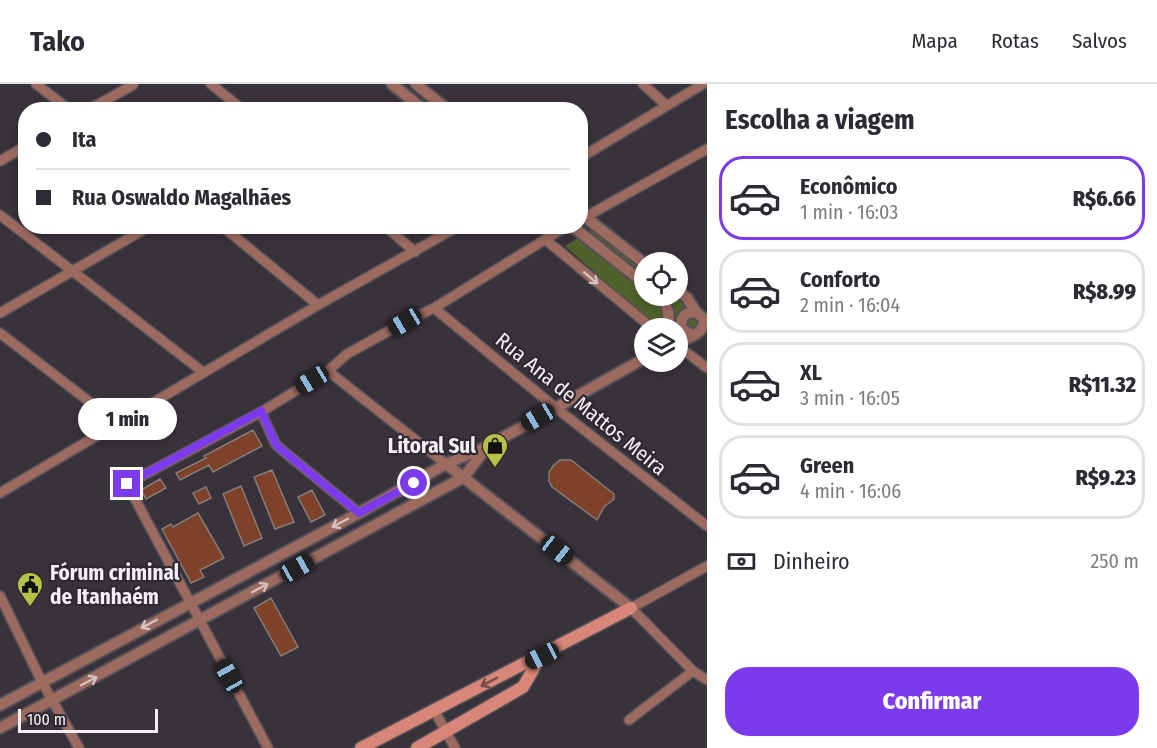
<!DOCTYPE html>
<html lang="pt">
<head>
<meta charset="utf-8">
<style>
	:root { --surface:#fff; --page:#f2f2f3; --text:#2b2b33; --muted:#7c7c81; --line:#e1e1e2; --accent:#7c3aed }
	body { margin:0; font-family:"Fira Sans Condensed",sans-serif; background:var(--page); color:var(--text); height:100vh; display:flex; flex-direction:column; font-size:22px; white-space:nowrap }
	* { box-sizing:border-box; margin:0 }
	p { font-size:20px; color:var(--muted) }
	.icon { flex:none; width:33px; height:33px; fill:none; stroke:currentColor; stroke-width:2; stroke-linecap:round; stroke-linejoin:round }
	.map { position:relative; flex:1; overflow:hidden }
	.drawer { display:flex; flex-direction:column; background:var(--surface); width:450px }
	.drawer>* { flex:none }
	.guide { position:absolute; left:18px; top:18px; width:570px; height:132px; border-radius:24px; box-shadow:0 3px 9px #0003; display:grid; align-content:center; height:132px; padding:0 18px; background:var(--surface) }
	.controls { position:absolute; left:634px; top:168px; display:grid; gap:12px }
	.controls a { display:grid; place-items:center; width:54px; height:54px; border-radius:50%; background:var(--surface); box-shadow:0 3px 9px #0003; font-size:30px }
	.scale { position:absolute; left:18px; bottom:15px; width:140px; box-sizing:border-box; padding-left:6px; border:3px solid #f3f0f4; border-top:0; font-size:16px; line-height:21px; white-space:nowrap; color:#f3f0f4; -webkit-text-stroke:4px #2e2930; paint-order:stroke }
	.end { position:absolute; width:27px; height:27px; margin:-14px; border:8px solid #7c3aed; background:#fff; box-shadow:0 0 0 3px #fff }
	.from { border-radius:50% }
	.bubble { position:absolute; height:42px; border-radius:21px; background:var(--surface); box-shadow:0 3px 9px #0003; font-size:20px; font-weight:800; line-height:42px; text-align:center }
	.car { position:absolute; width:18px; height:36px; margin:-18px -9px; border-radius:8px; box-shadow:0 0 4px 2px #0007; background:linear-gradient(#222 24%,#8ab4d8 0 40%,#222 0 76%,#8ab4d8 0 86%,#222 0) }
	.guide b { display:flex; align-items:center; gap:21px; height:57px; font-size:22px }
	.guide b+b { border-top:2px solid var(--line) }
	.guide i { width:15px; height:15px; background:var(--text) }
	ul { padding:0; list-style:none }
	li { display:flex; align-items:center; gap:18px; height:84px; margin:0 12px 9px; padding:0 6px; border:3px solid var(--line); border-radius:24px }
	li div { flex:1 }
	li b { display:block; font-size:22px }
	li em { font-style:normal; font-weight:800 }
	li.on { border-color:var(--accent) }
	li>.icon { width:54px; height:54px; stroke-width:1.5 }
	h2 { padding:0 18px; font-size:27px; line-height:72px }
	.pay { display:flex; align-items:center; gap:15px; height:66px; padding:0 18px; font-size:22px }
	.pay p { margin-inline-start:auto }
	.action { display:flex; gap:12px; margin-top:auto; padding:12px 18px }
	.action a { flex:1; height:69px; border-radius:24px; background:var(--accent); color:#fff; font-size:24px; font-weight:800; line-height:69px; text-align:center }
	header { display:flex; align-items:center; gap:36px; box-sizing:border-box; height:84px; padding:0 30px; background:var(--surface); border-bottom:2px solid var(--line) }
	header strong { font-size:28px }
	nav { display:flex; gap:33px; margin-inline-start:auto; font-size:21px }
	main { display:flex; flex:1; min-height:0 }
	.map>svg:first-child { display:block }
	.green { fill:#50622b }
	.building { fill:#7e412a; stroke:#877c78; stroke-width:1.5 }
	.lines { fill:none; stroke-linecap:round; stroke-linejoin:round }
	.minor-casing { stroke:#565158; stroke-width:12 }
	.tertiary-casing { stroke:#565158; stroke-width:14 }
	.secondary-casing { stroke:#565158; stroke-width:15 }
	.minor { stroke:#9d6a60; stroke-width:9 }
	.tertiary { stroke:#9d6a60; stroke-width:10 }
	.secondary { stroke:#d78677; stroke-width:12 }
	.oneway { stroke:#d5c1c0 }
	.oneway2 { stroke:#724e4c }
	.route { stroke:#7c3aed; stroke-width:8 }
	.labels { text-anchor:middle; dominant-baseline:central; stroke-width:4.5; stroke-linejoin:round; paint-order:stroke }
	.street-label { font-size:21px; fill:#f3f0f4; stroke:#2e2930 }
	.poi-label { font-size:21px; font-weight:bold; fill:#f3f0f4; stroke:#2e2930; text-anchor:end }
</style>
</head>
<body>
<header>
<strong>Tako</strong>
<nav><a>Mapa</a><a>Rotas</a><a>Salvos</a></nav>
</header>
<main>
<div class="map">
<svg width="707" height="664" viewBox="0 0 707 664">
	<rect width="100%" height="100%" fill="#38333a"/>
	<!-- green -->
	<path class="green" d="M595,144L645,183V212H678L699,236L696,244L679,252L678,244H658L565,162Z"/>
	<!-- building -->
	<path class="building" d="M253,346L262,362L213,388L209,381L180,396L176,389L206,374L204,372Z
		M560,376H571L614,410V415L604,423L597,436L552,403L549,397V388L553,382Z
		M272,386L294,438L275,445L254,393Z
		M160,395L166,404L146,415L141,406Z
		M241,402L262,454L244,462L223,410Z
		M206,403L211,414L199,420L193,409Z
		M312,406L325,431L311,438L298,413Z
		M198,429L224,474L200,486L204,493L191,499L162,445L171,440L173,443Z
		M271,514L298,563L281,572L254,524Z"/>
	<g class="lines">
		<defs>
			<path id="minor" d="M36,0L70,26
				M211,0L243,26
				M643,0L667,22
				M88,26L133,1
				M580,74L703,0
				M0,77L26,62
				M0,131L203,288
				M580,136L707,65
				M222,142L318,221
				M385,142L415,168
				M546,156L652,244
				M434,224L556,324L707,442
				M0,229L150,142
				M0,249L117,339
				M678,262L707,284
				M328,287L446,380
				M261,328L276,361L359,429
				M0,409L318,221L459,142
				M707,482L631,524L693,587L707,596
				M0,512L42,598L79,664
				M434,626L455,664
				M629,636L693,587
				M268,664L127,400L261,328L328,287L347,270L405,238L434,224L567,142"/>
			<path id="tertiary" d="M392,0L424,26
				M416,0L448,26
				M580,129L645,180
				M572,142L645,200
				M678,207L687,214L696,228
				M663,214L668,227L669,244
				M678,259C689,253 705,250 704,235L696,228C685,228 679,234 682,245L692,251
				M446,380L631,524
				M0,621L359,429L446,380L486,363L645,274
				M0,644L453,399L464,393L486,364"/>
			<path id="secondary" d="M361,664L631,524
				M417,664L523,603L541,572"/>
		</defs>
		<!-- minor casing -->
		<use href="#minor" class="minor-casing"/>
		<!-- tertiary casing -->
		<use href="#tertiary" class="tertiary-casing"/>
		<!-- secondary casing -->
		<use href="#secondary" class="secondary-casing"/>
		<!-- minor -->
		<use href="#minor" class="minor"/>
		<!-- tertiary -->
		<use href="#tertiary" class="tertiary"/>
		<!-- secondary -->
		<use href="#secondary" class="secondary"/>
	</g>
	<!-- one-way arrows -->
	<defs><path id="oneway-shaft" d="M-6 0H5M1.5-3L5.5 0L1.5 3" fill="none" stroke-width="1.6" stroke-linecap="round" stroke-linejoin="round" transform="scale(1.5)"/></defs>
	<g class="oneway">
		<use href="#oneway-shaft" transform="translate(591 194) rotate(40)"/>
		<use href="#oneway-shaft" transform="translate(340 439) rotate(152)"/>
		<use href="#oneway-shaft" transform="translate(260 504) rotate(-28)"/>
		<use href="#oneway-shaft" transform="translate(149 540) rotate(152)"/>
		<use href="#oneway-shaft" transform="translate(89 597) rotate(-28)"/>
	</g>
	<use class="oneway2" href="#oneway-shaft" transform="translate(489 598) rotate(153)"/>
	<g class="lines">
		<!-- route -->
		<path class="route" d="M127,400L261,327L276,361L359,429L414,399"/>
	</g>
	<!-- icons -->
	<defs>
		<symbol id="shop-pin" viewBox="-11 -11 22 30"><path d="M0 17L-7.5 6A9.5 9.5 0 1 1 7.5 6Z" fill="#b7c148" stroke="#2e2930"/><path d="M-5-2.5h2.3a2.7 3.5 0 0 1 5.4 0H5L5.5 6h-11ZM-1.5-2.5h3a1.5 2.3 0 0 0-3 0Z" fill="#111"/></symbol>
		<symbol id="civic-pin" viewBox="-11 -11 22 30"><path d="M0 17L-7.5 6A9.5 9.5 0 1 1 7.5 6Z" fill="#b7c148" stroke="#2e2930"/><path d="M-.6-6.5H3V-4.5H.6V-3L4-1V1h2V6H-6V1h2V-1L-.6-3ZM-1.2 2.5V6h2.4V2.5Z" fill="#111"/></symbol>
	</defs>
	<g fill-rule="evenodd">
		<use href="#shop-pin" x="480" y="347" width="30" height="40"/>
		<use href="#civic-pin" x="15" y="486" width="30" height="40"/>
	</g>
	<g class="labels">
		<!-- street labels -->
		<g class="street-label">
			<text transform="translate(581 320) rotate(39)">Rua Ana de Mattos Meira</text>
		</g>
		<!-- poi labels -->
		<g class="poi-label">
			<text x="476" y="362">Litoral Sul</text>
			<text x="50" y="489" text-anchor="start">Fórum criminal<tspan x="50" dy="24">de Itanhaém</tspan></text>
		</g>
	</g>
</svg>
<div class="controls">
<a><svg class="icon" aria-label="locate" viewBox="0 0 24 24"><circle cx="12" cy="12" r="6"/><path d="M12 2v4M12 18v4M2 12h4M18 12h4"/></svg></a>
<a><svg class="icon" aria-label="layers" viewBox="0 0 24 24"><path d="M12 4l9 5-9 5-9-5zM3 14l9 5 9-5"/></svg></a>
</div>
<div class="scale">100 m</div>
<i class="end from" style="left:414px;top:399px"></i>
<i class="end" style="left:127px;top:400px"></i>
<div class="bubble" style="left:78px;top:314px;width:99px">1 min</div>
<i class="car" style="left:405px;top:238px;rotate:240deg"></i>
<i class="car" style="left:312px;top:296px;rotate:239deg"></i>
<i class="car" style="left:538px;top:333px;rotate:240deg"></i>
<i class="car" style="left:557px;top:466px;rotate:128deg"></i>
<i class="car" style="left:297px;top:484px;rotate:61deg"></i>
<i class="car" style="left:542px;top:572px;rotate:243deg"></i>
<i class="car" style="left:229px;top:592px;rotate:331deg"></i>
<div class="guide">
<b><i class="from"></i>Ita</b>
<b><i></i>Rua Oswaldo Magalhães</b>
</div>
</div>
<section class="drawer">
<h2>Escolha a viagem</h2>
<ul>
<li class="on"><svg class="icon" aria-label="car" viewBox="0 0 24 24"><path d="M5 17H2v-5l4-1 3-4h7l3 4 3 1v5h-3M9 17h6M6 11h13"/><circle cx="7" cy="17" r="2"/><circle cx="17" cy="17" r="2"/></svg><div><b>Econômico</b><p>1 min · 16:03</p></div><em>R$6.66</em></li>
<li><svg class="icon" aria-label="car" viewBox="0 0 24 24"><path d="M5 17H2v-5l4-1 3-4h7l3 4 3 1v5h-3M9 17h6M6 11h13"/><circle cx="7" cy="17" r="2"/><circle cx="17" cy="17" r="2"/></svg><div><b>Conforto</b><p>2 min · 16:04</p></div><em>R$8.99</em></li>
<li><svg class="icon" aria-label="car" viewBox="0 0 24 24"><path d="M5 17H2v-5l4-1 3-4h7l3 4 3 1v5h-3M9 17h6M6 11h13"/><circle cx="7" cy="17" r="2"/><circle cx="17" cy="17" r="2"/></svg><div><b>XL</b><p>3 min · 16:05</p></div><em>R$11.32</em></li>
<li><svg class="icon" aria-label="car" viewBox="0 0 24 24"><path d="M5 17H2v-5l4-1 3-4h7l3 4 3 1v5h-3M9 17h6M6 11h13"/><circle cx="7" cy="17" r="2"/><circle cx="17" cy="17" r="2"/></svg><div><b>Green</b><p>4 min · 16:06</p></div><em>R$9.23</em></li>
</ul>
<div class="pay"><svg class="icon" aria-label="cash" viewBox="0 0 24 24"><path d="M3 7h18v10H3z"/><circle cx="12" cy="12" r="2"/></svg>Dinheiro<p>250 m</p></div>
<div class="action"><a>Confirmar</a></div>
</section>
</main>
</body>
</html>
